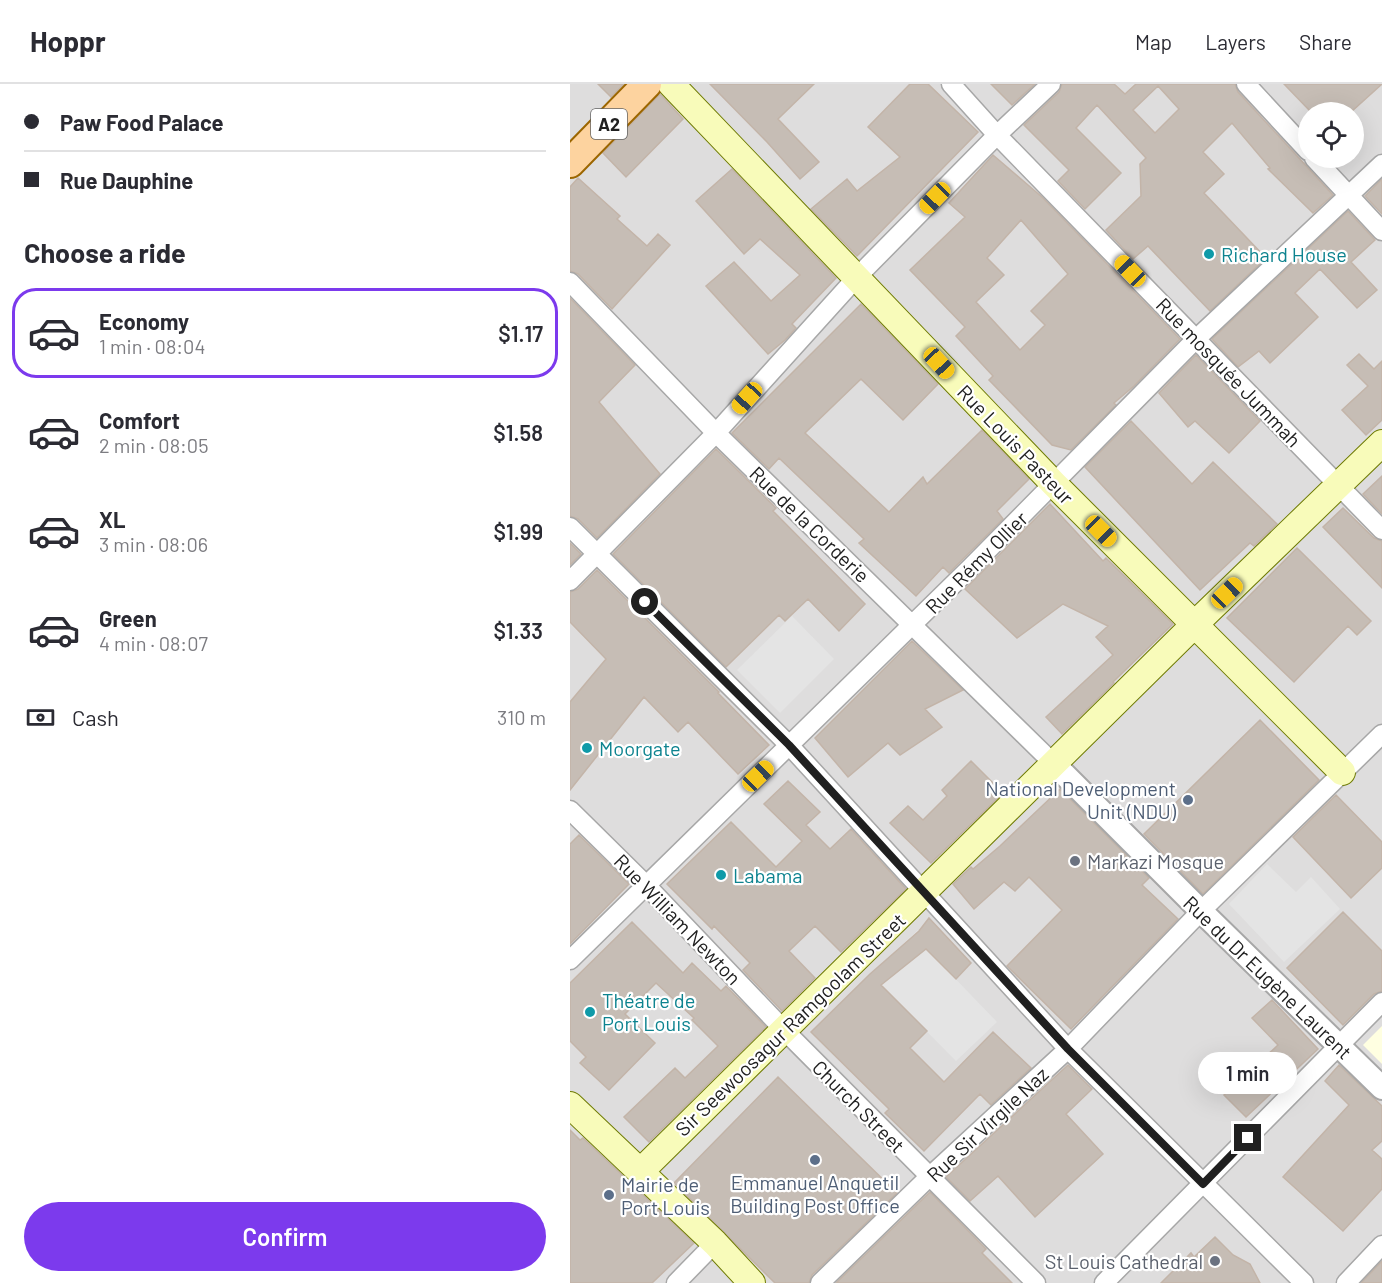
<!DOCTYPE html>
<html lang="en">
<head>
<meta charset="utf-8">
<style>
	:root { --surface:#fff; --page:#f2f2f3; --text:#2b2b33; --muted:#7c7c81; --line:#e1e1e2; --accent:#7c3aed }
	body { margin:0; font-family:Barlow,sans-serif; background:var(--page); color:var(--text); height:100vh; display:flex; flex-direction:column; font-size:22px; white-space:nowrap }
	* { box-sizing:border-box; margin:0 }
	p { font-size:20px; color:var(--muted) }
	.icon { flex:none; width:33px; height:33px; fill:none; stroke:currentColor; stroke-width:2; stroke-linecap:round; stroke-linejoin:round }
	.map { position:relative; flex:1; overflow:hidden }
	.sheet { display:flex; flex-direction:column; background:var(--surface); width:570px }
	.sheet>* { flex:none }
	.top-card { display:grid; align-content:center; height:132px; padding:0 24px; background:var(--surface) }
	.controls { position:absolute; left:728px; top:18px; display:grid; gap:12px }
	.controls a { display:grid; place-items:center; width:66px; height:66px; border-radius:50%; background:var(--surface); box-shadow:0 6px 24px #0002; font-size:30px }
	.end { position:absolute; width:27px; height:27px; margin:-14px; border:8px solid #202020; background:#fff; box-shadow:0 0 0 3px #fff }
	.from { border-radius:50% }
	.bubble { position:absolute; height:42px; border-radius:21px; background:var(--surface); box-shadow:0 6px 24px #0002; font-size:20px; font-weight:600; line-height:42px; text-align:center }
	.car { position:absolute; width:18px; height:36px; margin:-18px -9px; border-radius:8px; box-shadow:0 0 4px 2px #0007; background:linear-gradient(#f5c518 24%,#345 0 40%,#f5c518 0 76%,#345 0 86%,#f5c518 0) }
	.top-card b { display:flex; align-items:center; gap:21px; height:57px; font-size:22px }
	.top-card b+b { border-top:2px solid var(--line) }
	.top-card i { width:15px; height:15px; background:var(--text) }
	ul { padding:0; list-style:none }
	li { display:flex; align-items:center; gap:18px; height:90px; margin:0 12px 9px; padding:0 12px; border:3px solid transparent; border-radius:24px }
	li div { flex:1 }
	li b { display:block; font-size:22px }
	li em { font-style:normal; font-weight:600 }
	li.on { border-color:var(--accent) }
	li>.icon { width:54px; height:54px; stroke-width:1.5 }
	h2 { padding:0 24px; font-size:27px; line-height:72px }
	.pay { display:flex; align-items:center; gap:15px; height:66px; padding:0 24px; font-size:22px }
	.pay p { margin-inline-start:auto }
	.action { display:flex; gap:12px; margin-top:auto; padding:12px 24px }
	.action a { flex:1; height:69px; border-radius:36px; background:var(--accent); color:#fff; font-size:24px; font-weight:600; line-height:69px; text-align:center }
	header { display:flex; align-items:center; gap:36px; box-sizing:border-box; height:84px; padding:0 30px; background:var(--surface); border-bottom:2px solid var(--line) }
	header strong { font-size:28px }
	nav { display:flex; gap:33px; margin-inline-start:auto; font-size:21px }
	main { display:flex; flex:1; min-height:0 }
	.map>svg:first-child { display:block }
	.residential { fill:#dedddd; fill-rule:evenodd }
	.education { fill:#ffffe1 }
	.parking { fill:#e4e4e4 }
	.building { fill:#c6bdb5; stroke:#c3b4a8; stroke-width:1.5; fill-rule:evenodd }
	.lines { fill:none; stroke-linecap:round; stroke-linejoin:round }
	.minor-casing { stroke:#a7a7a7; stroke-width:21 }
	.tertiary-casing { stroke:#a7a7a7; stroke-width:26 }
	.secondary-casing { stroke:#6f7b03; stroke-width:28 }
	.primary-casing { stroke:#9c6600; stroke-width:32 }
	.minor { stroke:#fff; stroke-width:18 }
	.tertiary { stroke:#fff; stroke-width:22 }
	.secondary { stroke:#f8fbba; stroke-width:26 }
	.primary { stroke:#fdd39f; stroke-width:28 }
	.route { stroke:#202020; stroke-width:8 }
	.culture-dot { fill:#0f9aa8; stroke:#fff; stroke-width:2 }
	.service-dot { fill:#5c6f8a; stroke:#fff; stroke-width:2 }
	.worship-dot { fill:#6b7280; stroke:#fff; stroke-width:2 }
	.labels { text-anchor:middle; dominant-baseline:central; stroke-width:4.5; stroke-linejoin:round; paint-order:stroke }
	.shield { fill:#fff; stroke:#636363; stroke-width:1.5 }
	.shield-label { font-size:18px; font-weight:bold; fill:#202020 }
	.culture-label { font-size:20px; fill:#0d838f; stroke:#fff; text-anchor:start }
	.street-label { font-size:20px; fill:#202020; stroke:#fff }
	.service-label { font-size:20px; fill:#4e5e75; stroke:#fff; text-anchor:end }
	.worship-label { font-size:20px; fill:#5b616d; stroke:#fff; text-anchor:start }
</style>
</head>
<body>
<header>
<strong>Hoppr</strong>
<nav><a>Map</a><a>Layers</a><a>Share</a></nav>
</header>
<main>
<section class="sheet">
<div class="top-card">
<b><i class="from"></i>Paw Food Palace</b>
<b><i></i>Rue Dauphine</b>
</div>
<h2>Choose a ride</h2>
<ul>
<li class="on"><svg class="icon" aria-label="car" viewBox="0 0 24 24"><path d="M5 17H2v-5l4-1 3-4h7l3 4 3 1v5h-3M9 17h6M6 11h13"/><circle cx="7" cy="17" r="2"/><circle cx="17" cy="17" r="2"/></svg><div><b>Economy</b><p>1 min · 08:04</p></div><em>$1.17</em></li>
<li><svg class="icon" aria-label="car" viewBox="0 0 24 24"><path d="M5 17H2v-5l4-1 3-4h7l3 4 3 1v5h-3M9 17h6M6 11h13"/><circle cx="7" cy="17" r="2"/><circle cx="17" cy="17" r="2"/></svg><div><b>Comfort</b><p>2 min · 08:05</p></div><em>$1.58</em></li>
<li><svg class="icon" aria-label="car" viewBox="0 0 24 24"><path d="M5 17H2v-5l4-1 3-4h7l3 4 3 1v5h-3M9 17h6M6 11h13"/><circle cx="7" cy="17" r="2"/><circle cx="17" cy="17" r="2"/></svg><div><b>XL</b><p>3 min · 08:06</p></div><em>$1.99</em></li>
<li><svg class="icon" aria-label="car" viewBox="0 0 24 24"><path d="M5 17H2v-5l4-1 3-4h7l3 4 3 1v5h-3M9 17h6M6 11h13"/><circle cx="7" cy="17" r="2"/><circle cx="17" cy="17" r="2"/></svg><div><b>Green</b><p>4 min · 08:07</p></div><em>$1.33</em></li>
</ul>
<div class="pay"><svg class="icon" aria-label="cash" viewBox="0 0 24 24"><path d="M3 7h18v10H3z"/><circle cx="12" cy="12" r="2"/></svg>Cash<p>310 m</p></div>
<div class="action"><a>Confirm</a></div>
</section>
<div class="map">
<svg width="812" height="1199" viewBox="0 0 812 1199">
	<rect width="100%" height="100%" fill="#f1ede6"/>
	<!-- residential -->
	<path class="residential" d="M0,0H812V1199H0ZM738,28H783V74H738Z"/>
	<!-- education -->
	<path class="education" d="M812,942V980L793,961Z"/>
	<!-- parking -->
	<path class="parking" d="M222,532L264,575L210,629L167,586Z
		M697,780L726,808L741,793L770,825L714,878L659,820Z
		M348,846L379,876L374,883L427,938L386,977L300,890Z"/>
	<!-- building -->
	<path class="building" d="M28,0H54L41,13Z
		M140,0H244L208,35L249,78L230,95L197,58Z
		M340,0H358L408,48L287,172L241,125L277,95L287,107L330,73L298,43Z
		M421,0H465L442,21Z
		M492,0H544L555,10L566,0H665L668,8L763,111L743,129L698,85L700,84L662,39L633,68L654,90L634,109L696,174L640,227L578,162L563,175L536,146L571,112L570,80L576,74L527,21L506,44L551,89L515,125L488,97L499,86L454,41L489,8ZM588,2L609,25L585,49L563,26Z
		M714,0H812L781,28H741Z
		M90,10L113,35L56,93L33,69Z
		M423,71L472,113L610,255L564,302L544,319L546,321L501,366L482,361L419,296L423,292L386,252L395,243L340,186L395,133L379,119ZM451,136L498,190L461,227L475,241L450,266L406,218L434,191L417,174Z
		M162,85L266,194L222,240L226,244L215,256L198,270L136,202L164,178L201,217L230,191L190,155L174,170L126,117Z
		M8,94L50,132L47,135L77,162L88,150L100,161L42,225L8,190L0,187V103Z
		M812,95V130L795,112Z
		M778,127L805,156L781,178L807,206L787,224L750,185L725,209L748,233L700,279L689,267L668,283L642,255Z
		M0,214L65,281L29,318L90,390L27,454L8,435L0,432Z
		M291,220L368,300L333,336L291,295L235,349L319,428L353,393L357,400L412,346L459,395L427,427L433,435L379,489L373,483L346,512L289,459L294,455L209,374L199,385L162,349Z
		M789,270L804,285L812,277V336L796,351L772,326L798,302L777,281Z
		M626,271L690,337L659,369L625,337L618,343L589,309Z
		M561,337L622,400L643,378L707,440L684,462L680,459L630,506L515,383Z
		M146,365L206,424L203,427L295,520L269,547L238,515L215,537L209,531L156,583L43,470Z
		M812,392V430L793,410Z
		M480,420L533,477L536,474L603,540L543,598L544,599L492,650L476,633L543,571L526,553L538,542L493,520L447,554L395,505Z
		M773,424L804,454L812,457V504L753,443Z
		M0,459L11,470L0,481Z
		M727,464L801,537L787,551L778,542L724,598L657,534Z
		M27,486L149,608L148,609L199,661L168,690L118,638L108,648L74,613L0,706V618L36,575L0,538V508L8,505Z
		M342,557L393,606L355,625L372,643L330,671L318,659L278,693L245,654Z
		M690,636L749,696L633,810L574,750Z
		M401,677L433,709L361,779L320,739L338,722L353,736L377,712L372,706Z
		M218,697L250,728L236,741L260,765L281,745L336,805L271,868L245,842L219,867L245,894L212,927L173,886L180,879L144,842L142,845L97,800L161,738L206,783L232,757L194,720Z
		M490,705L579,794L572,801L608,835L501,945L437,882L492,826L459,793L445,807L434,798L404,825L383,800L401,783L403,785L430,762Z
		M766,711L812,758V784L781,814L723,753Z
		M9,751L59,800L0,860V760Z
		M773,828L812,867V907L804,910L773,941L717,884Z
		M359,834L401,879L386,895L356,865L311,901L357,947L340,964L374,998L423,948L461,984L421,1021L410,1010L354,1067L315,1029L319,1025L241,948L300,890L349,847Z
		M62,838L113,889L122,879L151,907L156,902L196,943L79,1058L54,1033L105,984L115,994L148,962L122,936L124,934L86,899L55,930L85,959L39,1006L10,979L16,973L0,957V899Z
		M702,916L748,965L676,1033L654,1011L708,961L682,934Z
		M498,981L522,1005L496,1030L533,1070L465,1133L428,1092L400,1117L376,1093Z
		M769,981L812,1022V1057L802,1066L812,1075V1105L773,1147L713,1093L779,1021L755,997Z
		M208,993L327,1109L242,1191L239,1199H205L104,1099Z
		M0,1046L10,1056L13,1054L124,1159L82,1199H0Z
		M360,1108L416,1165L412,1169L442,1199H266Z
		M645,1153L663,1171L680,1180L690,1199H591L621,1169L624,1173Z
		M812,1177V1199H791Z"/>
	<g class="lines">
		<defs>
			<path id="minor" d="M381,0L427,51L812,446
				M676,0L738,67
				M744,74L812,147
				M0,198L146,349L483,679
				M0,443L219,661L498,965L734,1199
				M0,497L146,349L287,193L427,51L481,0
				M0,726L76,801L214,946L466,1199
				M0,876L400,484L626,255L812,80
				M106,1199L145,1159
				M250,1199L359,1093L498,965L631,827L812,650
				M534,1199L812,918
				M776,1199L812,1161"/>
			<path id="tertiary" d="M483,679L631,827L812,1004"/>
			<path id="secondary" d="M101,0L484,400L772,688
				M0,1021L145,1159L182,1199
				M71,1087L625,540L812,359"/>
			<path id="primary" d="M0,79L77,0"/>
		</defs>
		<!-- minor casing -->
		<use href="#minor" class="minor-casing"/>
		<!-- tertiary casing -->
		<use href="#tertiary" class="tertiary-casing"/>
		<!-- secondary casing -->
		<use href="#secondary" class="secondary-casing"/>
		<!-- primary casing -->
		<use href="#primary" class="primary-casing"/>
		<!-- minor -->
		<use href="#minor" class="minor"/>
		<!-- tertiary -->
		<use href="#tertiary" class="tertiary"/>
		<!-- secondary -->
		<use href="#secondary" class="secondary"/>
		<!-- primary -->
		<use href="#primary" class="primary"/>
	</g>
	<g class="lines">
		<!-- route -->
		<path class="route" d="M75,518L219,661L498,965L633,1100L678,1054"/>
	</g>
	<!-- markers -->
	<g class="culture-dot">
		<circle cx="639" cy="170" r="6"/>
		<circle cx="17" cy="664" r="6"/>
		<circle cx="151" cy="791" r="6"/>
		<circle cx="20" cy="928" r="6"/>
	</g>
	<g class="service-dot">
		<circle cx="618" cy="716" r="6"/>
		<circle cx="245" cy="1076" r="6"/>
		<circle cx="39" cy="1111" r="6"/>
	</g>
	<g class="worship-dot">
		<circle cx="505" cy="777" r="6"/>
		<circle cx="645" cy="1177" r="6"/>
	</g>
	<g class="labels">
		<!-- shield labels -->
		<rect class="shield" x="21" y="25" width="36" height="30" rx="4.5"/>
		<g class="shield-label">
			<text x="39" y="40">A2</text>
		</g>
		<!-- culture labels -->
		<g class="culture-label">
			<text x="651" y="170">Richard House</text>
			<text x="29" y="664">Moorgate</text>
			<text x="163" y="791">Labama</text>
			<text x="32" y="916">Théatre de<tspan x="32" dy="23">Port Louis</tspan></text>
		</g>
		<!-- street labels -->
		<g class="street-label">
			<text transform="translate(659 288) rotate(46)">Rue mosquée Jummah</text>
			<text transform="translate(446 360) rotate(46)">Rue Louis Pasteur</text>
			<text transform="translate(240 440) rotate(44)">Rue de la Corderie</text>
			<text transform="translate(406 478) rotate(-45)">Rue Rémy Ollier</text>
			<text transform="translate(108 835) rotate(46)">Rue William Newton</text>
			<text transform="translate(698 893) rotate(44)">Rue du Dr Eugène Laurent</text>
			<text transform="translate(220 940) rotate(-44)">Sir Seewoosagur Ramgoolam Street</text>
			<text transform="translate(289 1022) rotate(45)">Church Street</text>
			<text transform="translate(417 1040) rotate(-43)">Rue Sir Virgile Naz</text>
		</g>
		<!-- service labels -->
		<g class="service-label">
			<text x="606" y="704">National Development<tspan x="606" dy="23">Unit (NDU)</tspan></text>
			<text x="245" y="1098" text-anchor="middle">Emmanuel Anquetil<tspan x="245" dy="23">Building Post Office</tspan></text>
			<text x="51" y="1100" text-anchor="start">Mairie de<tspan x="51" dy="23">Port Louis</tspan></text>
		</g>
		<!-- worship labels -->
		<g class="worship-label">
			<text x="517" y="777">Markazi Mosque</text>
			<text x="633" y="1177" text-anchor="end">St Louis Cathedral</text>
		</g>
	</g>
</svg>
<div class="controls">
<a><svg class="icon" aria-label="locate" viewBox="0 0 24 24"><circle cx="12" cy="12" r="6"/><path d="M12 2v4M12 18v4M2 12h4M18 12h4"/></svg></a>
</div>
<i class="end from" style="left:75px;top:518px"></i>
<i class="end" style="left:678px;top:1054px"></i>
<div class="bubble" style="left:628px;top:968px;width:99px">1 min</div>
<i class="car" style="left:365px;top:114px;rotate:224deg"></i>
<i class="car" style="left:560px;top:187px;rotate:316deg"></i>
<i class="car" style="left:369px;top:279px;rotate:137deg"></i>
<i class="car" style="left:177px;top:314px;rotate:222deg"></i>
<i class="car" style="left:531px;top:447px;rotate:135deg"></i>
<i class="car" style="left:657px;top:509px;rotate:46deg"></i>
<i class="car" style="left:188px;top:692px;rotate:46deg"></i>
</div>
</main>
</body>
</html>
